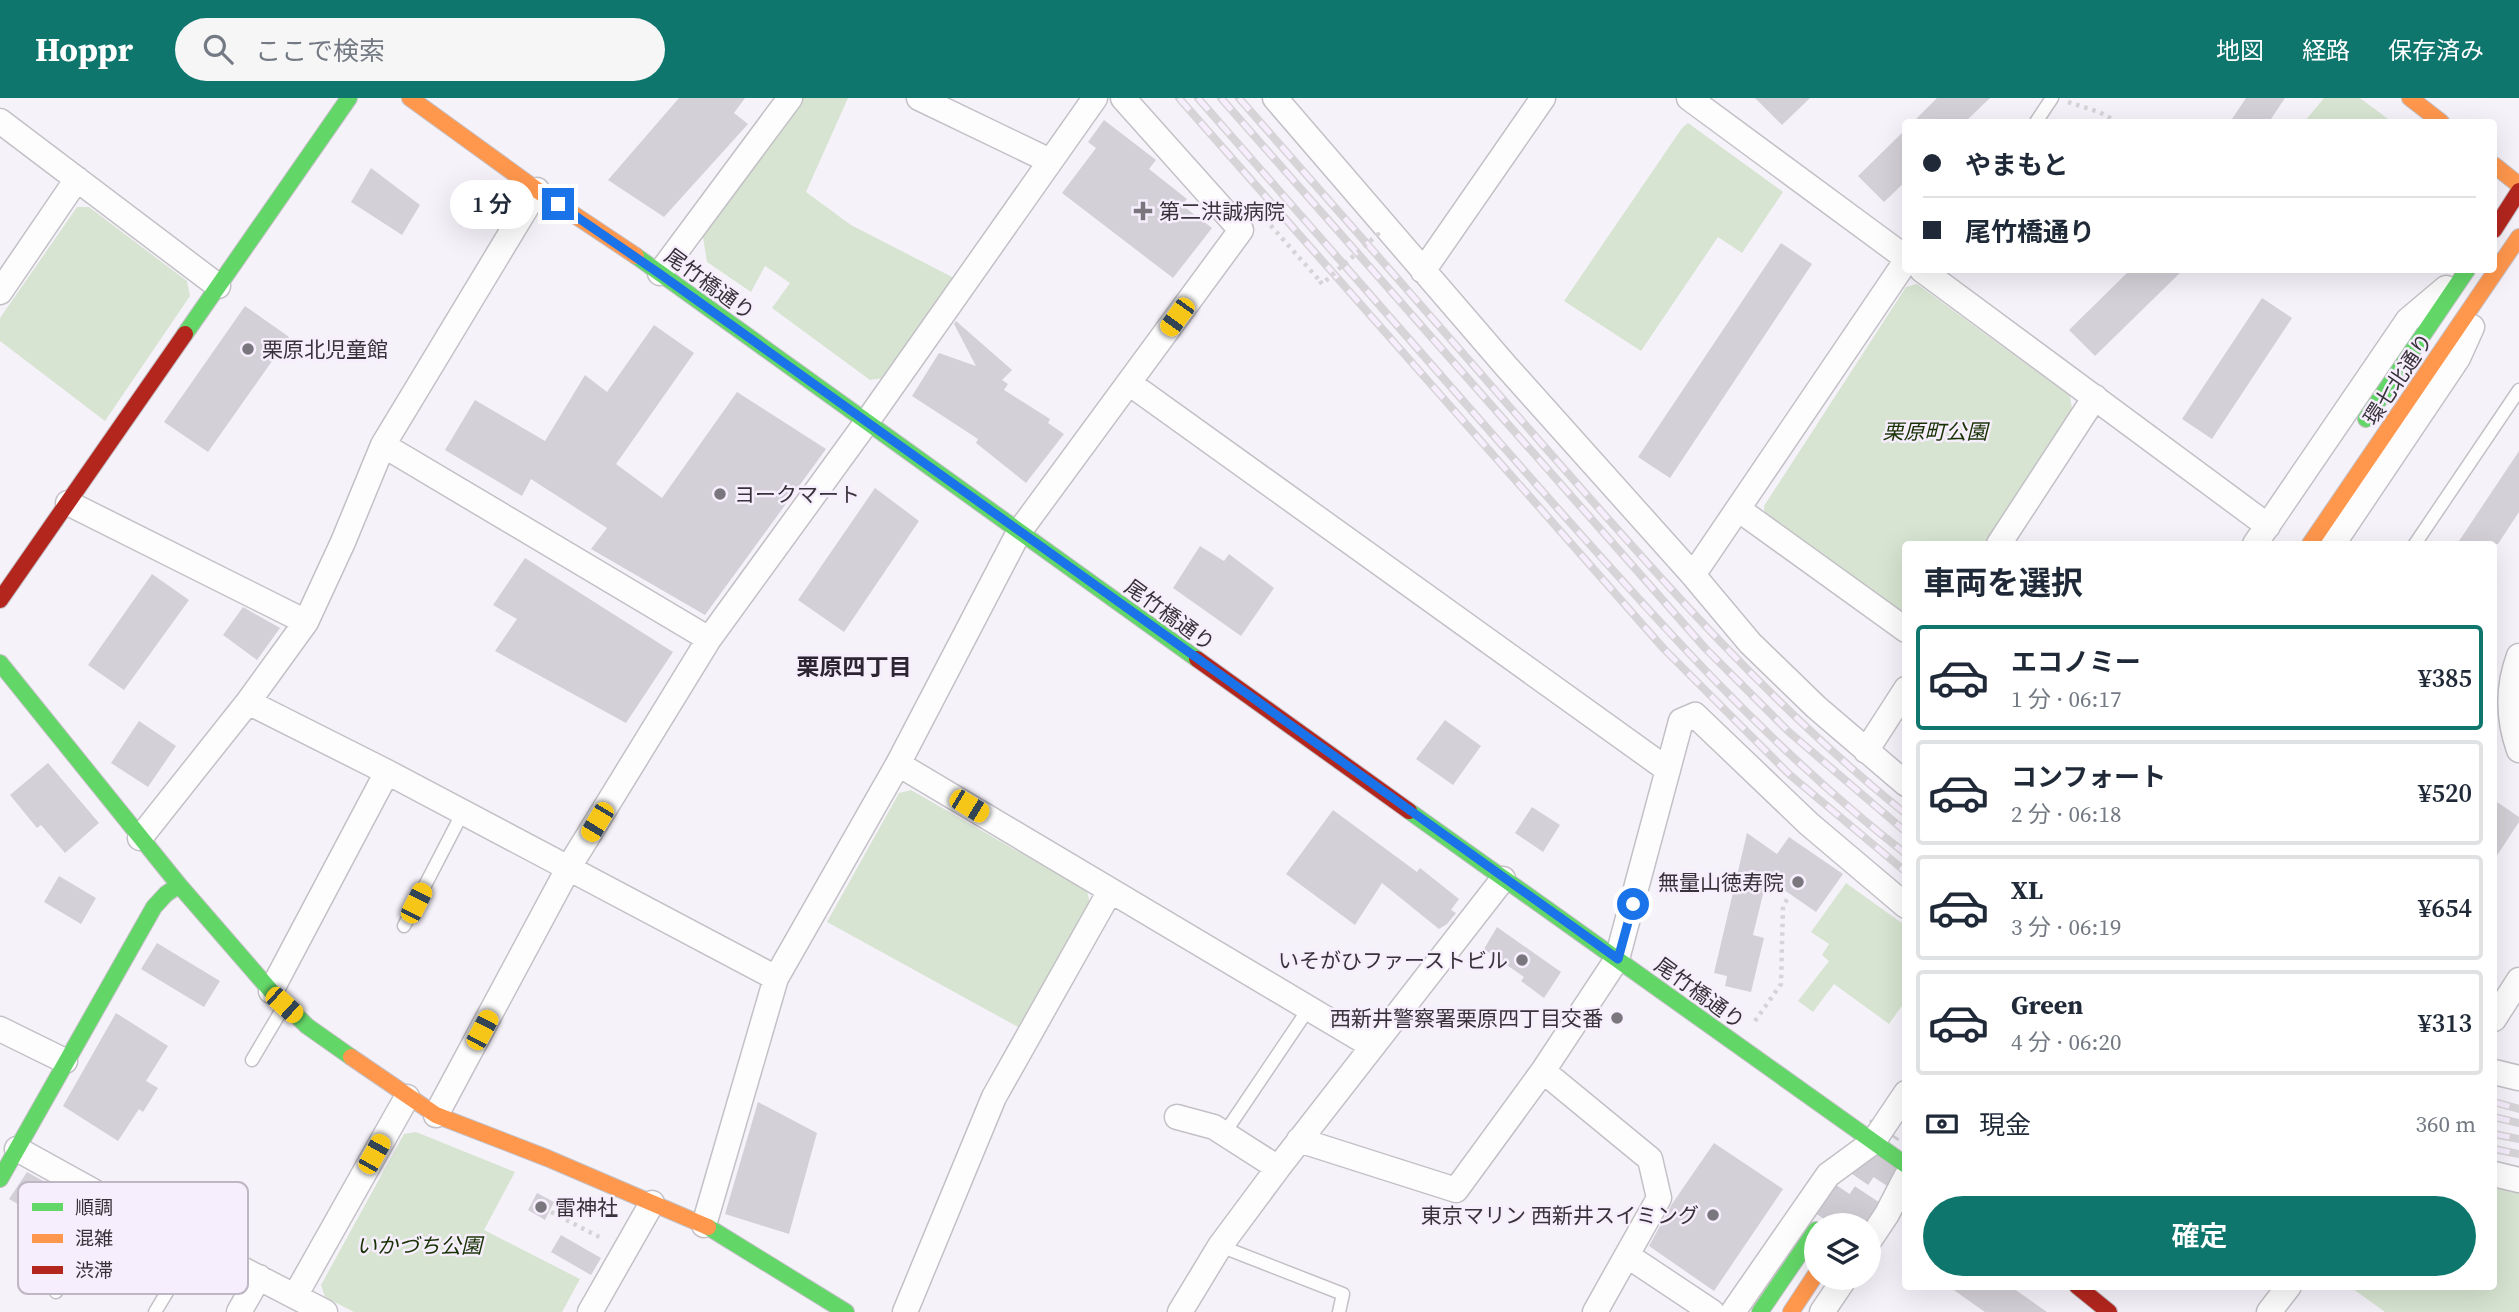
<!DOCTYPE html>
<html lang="ja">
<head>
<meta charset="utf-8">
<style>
	:root { --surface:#fff; --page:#f6f6f7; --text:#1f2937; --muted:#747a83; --line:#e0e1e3; --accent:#0f766e }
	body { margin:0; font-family:"Source Serif 4","Noto Sans JP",serif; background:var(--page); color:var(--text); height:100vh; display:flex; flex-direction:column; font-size:26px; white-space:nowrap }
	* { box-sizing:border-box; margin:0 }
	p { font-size:23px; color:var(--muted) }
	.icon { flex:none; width:38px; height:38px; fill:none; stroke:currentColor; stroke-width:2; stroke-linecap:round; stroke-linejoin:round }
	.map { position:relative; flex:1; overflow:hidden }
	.side { position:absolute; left:1902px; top:443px; width:595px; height:749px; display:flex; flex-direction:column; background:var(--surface); border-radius:7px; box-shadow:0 7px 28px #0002 }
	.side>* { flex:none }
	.top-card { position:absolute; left:1902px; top:21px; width:595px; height:154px; border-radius:7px; box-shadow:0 7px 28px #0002; display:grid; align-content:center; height:154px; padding:0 21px; background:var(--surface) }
	.controls { position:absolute; left:1804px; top:1115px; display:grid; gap:14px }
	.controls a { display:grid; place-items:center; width:77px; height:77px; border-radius:50%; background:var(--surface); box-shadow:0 7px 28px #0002; font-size:35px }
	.end { position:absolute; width:32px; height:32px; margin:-16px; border:9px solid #1a73e8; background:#fff; box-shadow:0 0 0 4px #fff }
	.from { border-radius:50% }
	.bubble { position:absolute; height:49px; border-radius:24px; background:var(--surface); box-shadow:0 7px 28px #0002; font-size:23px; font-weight:600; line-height:49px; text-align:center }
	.car { position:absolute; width:21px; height:42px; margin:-21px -10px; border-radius:9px; box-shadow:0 0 5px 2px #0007; background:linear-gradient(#f5c518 24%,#345 0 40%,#f5c518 0 76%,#345 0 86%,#f5c518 0) }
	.top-card b { display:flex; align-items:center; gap:24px; height:66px; font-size:26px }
	.top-card b+b { border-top:2px solid var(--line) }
	.top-card i { width:18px; height:18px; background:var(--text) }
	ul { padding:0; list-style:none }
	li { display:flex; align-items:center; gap:21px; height:105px; margin:0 14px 10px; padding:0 7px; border:4px solid var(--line); border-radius:7px }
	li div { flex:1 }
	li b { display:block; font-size:26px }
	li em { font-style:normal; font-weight:600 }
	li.selected { border-color:var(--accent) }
	li>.icon { width:63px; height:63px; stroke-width:1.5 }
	h2 { padding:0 21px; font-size:32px; line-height:84px }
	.pay { display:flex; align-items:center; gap:18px; height:77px; padding:0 21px; font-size:26px }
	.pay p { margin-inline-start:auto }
	.button { display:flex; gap:14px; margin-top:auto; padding:14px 21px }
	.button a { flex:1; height:80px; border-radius:42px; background:var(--accent); color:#fff; font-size:28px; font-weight:600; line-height:80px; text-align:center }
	header { display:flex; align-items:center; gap:42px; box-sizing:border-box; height:98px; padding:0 35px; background:var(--accent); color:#fff }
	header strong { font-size:33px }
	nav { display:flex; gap:38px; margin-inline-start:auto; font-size:24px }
	.search { width:490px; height:63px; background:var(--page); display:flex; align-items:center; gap:18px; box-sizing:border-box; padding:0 24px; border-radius:38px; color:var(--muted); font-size:26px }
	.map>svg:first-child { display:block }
	.green { fill:#d7e4d1 }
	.building { fill:#d4d0d7 }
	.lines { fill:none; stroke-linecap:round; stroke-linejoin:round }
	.secondary-tunnel { stroke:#d0ccd4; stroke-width:35; stroke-dasharray:35 18; stroke-linecap:butt }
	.lane-casing { stroke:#c3c0c6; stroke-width:15 }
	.street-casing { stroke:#c3c0c6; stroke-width:27 }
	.fast-casing { stroke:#c3c0c6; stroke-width:18 }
	.slow-casing { stroke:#c3c0c6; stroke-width:18 }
	.jam-casing { stroke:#c3c0c6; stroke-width:18 }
	.path { stroke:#d6d4d7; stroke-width:4.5; stroke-dasharray:3.5 5; stroke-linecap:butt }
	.lane { stroke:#fefdfe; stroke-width:12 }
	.street { stroke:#fefdfe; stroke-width:24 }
	.fast { stroke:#63d668; stroke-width:16 }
	.slow { stroke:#ff974d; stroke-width:16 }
	.jam { stroke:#b3261e; stroke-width:16 }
	.rail-casing { stroke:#d6d4d6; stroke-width:8 }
	.rail { stroke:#f7eefd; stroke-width:5; stroke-dasharray:16; stroke-linecap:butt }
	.path-bridge { stroke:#d6d4d7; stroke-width:4.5; stroke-dasharray:3.5 5; stroke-linecap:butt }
	.route { stroke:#1a73e8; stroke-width:9 }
	.poi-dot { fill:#7a767d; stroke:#f7eefd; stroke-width:2.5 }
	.labels { text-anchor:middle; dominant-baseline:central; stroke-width:5; stroke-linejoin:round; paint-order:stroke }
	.poi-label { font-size:21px; fill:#38333a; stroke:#f7eefd; text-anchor:start }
	.street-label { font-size:21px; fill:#38333a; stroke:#f7eefd }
	.park-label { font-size:21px; font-style:italic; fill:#173103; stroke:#f7eefd }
	.neighbourhood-label { font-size:23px; font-weight:bold; fill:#2e2533; stroke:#f7eefd }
	.key { fill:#f7eefd; stroke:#beb6c2; stroke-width:2 }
	.key-label { font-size:19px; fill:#38333a }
</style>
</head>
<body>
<header>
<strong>Hoppr</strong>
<div class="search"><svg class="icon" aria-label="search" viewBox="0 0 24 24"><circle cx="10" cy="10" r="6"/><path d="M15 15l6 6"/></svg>ここで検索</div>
<nav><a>地図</a><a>経路</a><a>保存済み</a></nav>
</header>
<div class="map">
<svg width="2519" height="1214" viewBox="0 0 2519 1214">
	<rect width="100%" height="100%" fill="#f6f2fa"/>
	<!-- green -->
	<path class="green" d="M802,0H848L806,94L851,127L956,181L892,279L870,282L772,210L790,185L765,168L751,194L707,164L703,139Z
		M2324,0H2360L2392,24H2304Z
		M1688,25L1783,94L1742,155L1718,139L1641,253L1564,203L1682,30Z
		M77,109H89L187,183L190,198L105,323L0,243V220Z
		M1917,186L2070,298L2072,311L1985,446H1906V520L1765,420L1764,408L1906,189Z
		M911,692L1087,793L1090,805L1018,929L827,824L899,695Z
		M1846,785L1906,828V902L1889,926L1834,886L1813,914L1798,903L1829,863L1822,857L1829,846L1811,834Z
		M416,1034L515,1074L484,1132L580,1181L562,1214H354L325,1199L321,1187L404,1036Z
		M2494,1089L2519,1095V1214H2385L2349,1188H2494Z"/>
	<!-- building -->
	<path class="building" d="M679,0H745L734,15L748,26L664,119L608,82Z
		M1755,0H1810L1782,27Z
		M1937,0H1990L1965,24H1913Z
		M2246,0H2285L2269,24H2230Z
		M1104,22L1156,62L1149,71L1187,101L1182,107L1212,130L1173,180L1062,95L1096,50L1088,44Z
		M1906,31V83L1884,104L1858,78Z
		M371,70L420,107L402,137L351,104Z
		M1781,145L1812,166L1670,380L1638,359Z
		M2130,172H2183L2095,258L2069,232Z
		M2262,200L2292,220L2212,341L2182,321Z
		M245,208L289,239L208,354L164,324Z
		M956,223L1012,272L1002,282L1008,286L1004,292L1050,321L1048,325L1064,336L1026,385L976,345L978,341L912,298L939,255L976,268L954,226Z
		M654,227L694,255L616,366L662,400L737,294L826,351L705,517L591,451L607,430L531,381L522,398L445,352L475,302L545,343L585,277L607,294Z
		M2519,353V414L2498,446H2457Z
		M875,390L919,423L844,534L798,502Z
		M1200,448L1224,463L1229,456L1274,490L1241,538L1173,490Z
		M525,460L673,554L626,625L495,553L517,521L493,507Z
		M152,476L189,502L124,592L88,567Z
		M243,509L280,530L257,562L223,537Z
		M1445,622L1481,648L1453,687L1416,661Z
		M139,623L176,648L148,689L111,665Z
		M48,665L99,725L65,755L41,727L37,730L10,697Z
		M2494,702L2519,719V724L2494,762Z
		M1532,709L1560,727L1543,754L1515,735Z
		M1333,712L1417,774L1420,770L1459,801L1451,812L1456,815L1447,826L1439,831L1382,785L1355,827L1286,776Z
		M1747,735L1777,756L1789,739L1843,776L1816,814L1767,780L1753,837L1764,840L1751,894L1725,888L1727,878L1714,875Z
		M59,778L96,800L81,826L44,804Z
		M1497,829L1561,874L1544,900L1521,883L1524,879L1484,851Z
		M157,845L220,883L204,909L141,871Z
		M116,915L168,948L146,983L158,990L143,1014L139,1011L118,1043L63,1008Z
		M758,1004L817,1035L789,1136L725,1116Z
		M1714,1045L1783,1091L1714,1193L1649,1148L1672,1106Z
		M27,1074L65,1095L49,1124L9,1101Z
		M537,1095L554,1104L545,1122L528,1112Z
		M561,1137L601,1160L591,1177L551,1154Z
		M1948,1188H2010L2047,1214H1985Z"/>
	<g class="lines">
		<!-- secondary-tunnel -->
		<path class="secondary-tunnel" d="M1824,1121L1885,1031
			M1850,1127L1896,1058"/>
		<defs>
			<path id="lane" d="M2036,24L2052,0
				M2415,446L2519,292
				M404,828L463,714
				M252,962L284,908
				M1224,1036L1309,910
				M1220,1148L1343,1196L1339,1214
				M56,1194L111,1103
				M155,1214L196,1146"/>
			<path id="street" d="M919,0L1050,63
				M1275,0L1505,267L1693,477L1750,545L1816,609L1906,686
				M1689,0L1906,160
				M0,23L218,188
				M1922,172L2268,428
				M1423,173L1543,0
				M660,175L790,0
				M0,194L77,81
				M1129,285L1668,672
				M383,347L709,541
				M68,405L306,524
				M1738,411L1906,532
				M1999,446L2095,299
				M2255,446L2408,222L2446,190
				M2333,446L2458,260L2472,229
				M1693,477L1906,163
				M2519,558C2507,590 2508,621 2519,652
				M248,604L387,674L776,880
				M1866,653L1906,591
				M898,666L1372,948
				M140,740L248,604L306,524L343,444L383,347L537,92
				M271,893L387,674
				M2494,921L2519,882
				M0,931L65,963
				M1543,973L1650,1061L1659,1100L1595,1214
				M2494,974L2519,980
				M436,1017L569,769L709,541L866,325L1095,0
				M1177,1019L1214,1029L1278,1070
				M1299,1042L1456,1092L1543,973L1617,861L1681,623L1695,617L1809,726L1906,808
				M17,1051L111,1103L325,1214
				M2494,1076L2519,1082
				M704,1127L776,880L898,666L1019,434L1241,132L1123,0
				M1869,1143L1887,1116L1906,1079
				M1628,1158L1712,1214
				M295,1198L407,999
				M239,1214L259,1179
				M590,1214L652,1105
				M905,1214L994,999L1110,793
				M1180,1214L1220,1148L1278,1070L1503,781
				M1733,1214L1828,1077L1873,1044L1906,995
				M1822,1214L1845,1180
				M2269,1214L2289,1188"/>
			<path id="fast" d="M636,158L1197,561
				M185,236L349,0
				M2366,321L2467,172
				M0,565L179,787L271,893L307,928L351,959
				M1409,713L1906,1067
				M0,1081L154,809L166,796L179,787
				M708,1129L846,1214
				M1760,1214L1816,1132"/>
			<path id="slow" d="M410,0L537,92L636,158
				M2410,0L2441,24
				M2494,67L2519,87
				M2310,446L2519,139
				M351,959L436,1017L547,1060L708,1129
				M1791,1214L1816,1176"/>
			<path id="jam" d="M2494,132L2519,93
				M0,502L185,236
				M1197,561L1409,713
				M2077,1188L2109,1214"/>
		</defs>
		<!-- lane casing -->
		<use href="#lane" class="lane-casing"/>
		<!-- street casing -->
		<use href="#street" class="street-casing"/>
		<!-- fast casing -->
		<use href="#fast" class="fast-casing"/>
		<!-- slow casing -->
		<use href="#slow" class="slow-casing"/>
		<!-- jam casing -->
		<use href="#jam" class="jam-casing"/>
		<!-- path -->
		<path class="path" d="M2068,4L2099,14L2118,24
			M1265,121L1320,183
			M1755,923L1781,886L1783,808L1788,800
			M551,1114L603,1141"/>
		<!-- lane -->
		<use href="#lane" class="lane"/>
		<!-- street -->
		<use href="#street" class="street"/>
		<!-- fast -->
		<use href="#fast" class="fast"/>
		<!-- slow -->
		<use href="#slow" class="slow"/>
		<!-- jam -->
		<use href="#jam" class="jam"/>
		<defs>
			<path id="rail" d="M1179,0L1664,551L1790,677L1906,774
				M1198,0C1311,129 1423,257 1536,386C1652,517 1767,648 1906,756
				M1221,0L1705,550L1789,634L1906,734
				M1239,0C1340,115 1442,231 1543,347C1657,477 1770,607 1906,716
				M2494,1004L2519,1011
				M2494,1019L2519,1025
				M2494,1036L2519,1041
				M2494,1051L2519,1056"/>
		</defs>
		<!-- rail casing -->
		<use href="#rail" class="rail-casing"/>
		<!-- rail -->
		<use href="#rail" class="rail"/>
		<!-- path-bridge -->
		<path class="path-bridge" d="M1320,183L1322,186L1378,136L1376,134"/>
	</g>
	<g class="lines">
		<!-- route -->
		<path class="route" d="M558,106L660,176L1618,861L1633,806"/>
	</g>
	<!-- markers -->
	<g class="poi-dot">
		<path d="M1139.5 102.5h7v7h7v7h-7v7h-7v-7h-7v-7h7z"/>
		<circle cx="248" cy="251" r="7"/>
		<circle cx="720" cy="396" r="7"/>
		<circle cx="1798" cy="784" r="7"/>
		<circle cx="1522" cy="862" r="7"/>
		<circle cx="1617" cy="920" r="7"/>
		<circle cx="541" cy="1109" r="7"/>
		<circle cx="1713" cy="1117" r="7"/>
	</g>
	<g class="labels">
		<!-- poi labels -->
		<g class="poi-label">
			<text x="1159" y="113">第二洪誠病院</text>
			<text x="262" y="251">栗原北児童館</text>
			<text x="734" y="396">ヨークマート</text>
			<text x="1784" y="784" text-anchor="end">無量山徳寿院</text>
			<text x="1508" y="862" text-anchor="end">いそがひファーストビル</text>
			<text x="1603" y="920" text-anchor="end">西新井警察署栗原四丁目交番</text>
			<text x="555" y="1109">雷神社</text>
			<text x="1699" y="1117" text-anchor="end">東京マリン 西新井スイミング</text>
		</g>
		<!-- street labels -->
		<g class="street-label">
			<text transform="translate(710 186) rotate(36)">尾竹橋通り</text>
			<text transform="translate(2398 281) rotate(-56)">環七北通り</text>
			<text transform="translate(1170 517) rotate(36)">尾竹橋通り</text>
			<text transform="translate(1700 895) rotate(36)">尾竹橋通り</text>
		</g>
		<!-- park labels -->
		<g class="park-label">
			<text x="1935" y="333">栗原町公園</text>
			<text x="419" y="1147">いかづち公園</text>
		</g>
		<!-- neighbourhood labels -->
		<g class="neighbourhood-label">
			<text x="854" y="569">栗原四丁目</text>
		</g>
	</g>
	<!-- legend -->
	<rect x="18" y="1084" width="230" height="112" rx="10" class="key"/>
	<rect x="32" y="1105" width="31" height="8" fill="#63d668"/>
	<rect x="32" y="1136" width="31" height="9" fill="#ff974d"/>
	<rect x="32" y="1168" width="31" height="8" fill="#b3261e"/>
	<g class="key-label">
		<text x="75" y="1116">順調</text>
		<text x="75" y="1147">混雑</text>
		<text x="75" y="1179">渋滞</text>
	</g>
</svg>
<div class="controls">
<a><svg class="icon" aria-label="layers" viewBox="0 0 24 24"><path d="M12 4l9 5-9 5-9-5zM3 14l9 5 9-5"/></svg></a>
</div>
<i class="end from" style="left:1633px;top:806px"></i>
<i class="end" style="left:558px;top:106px"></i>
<div class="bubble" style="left:450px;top:82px;width:84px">1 分</div>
<i class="car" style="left:1177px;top:219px;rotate:216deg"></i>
<i class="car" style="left:969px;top:708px;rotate:121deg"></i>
<i class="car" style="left:597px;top:724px;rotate:211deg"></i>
<i class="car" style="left:416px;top:805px;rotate:27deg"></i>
<i class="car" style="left:284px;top:907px;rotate:132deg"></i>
<i class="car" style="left:482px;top:932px;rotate:28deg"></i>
<i class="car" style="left:374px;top:1056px;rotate:29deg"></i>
<div class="top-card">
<b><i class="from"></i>やまもと</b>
<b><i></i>尾竹橋通り</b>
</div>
<section class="side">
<h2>車両を選択</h2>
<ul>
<li class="selected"><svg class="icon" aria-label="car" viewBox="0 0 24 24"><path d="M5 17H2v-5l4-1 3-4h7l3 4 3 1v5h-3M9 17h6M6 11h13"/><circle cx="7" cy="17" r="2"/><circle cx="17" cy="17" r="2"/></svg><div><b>エコノミー</b><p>1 分 · 06:17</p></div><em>¥385</em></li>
<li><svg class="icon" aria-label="car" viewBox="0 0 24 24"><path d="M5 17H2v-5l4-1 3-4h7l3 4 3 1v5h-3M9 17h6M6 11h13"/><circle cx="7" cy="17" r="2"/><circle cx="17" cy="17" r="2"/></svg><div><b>コンフォート</b><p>2 分 · 06:18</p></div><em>¥520</em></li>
<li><svg class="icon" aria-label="car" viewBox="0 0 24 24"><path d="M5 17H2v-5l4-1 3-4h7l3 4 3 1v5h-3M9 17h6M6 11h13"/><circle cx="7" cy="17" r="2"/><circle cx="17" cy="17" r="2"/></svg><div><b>XL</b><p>3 分 · 06:19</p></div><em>¥654</em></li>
<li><svg class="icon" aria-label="car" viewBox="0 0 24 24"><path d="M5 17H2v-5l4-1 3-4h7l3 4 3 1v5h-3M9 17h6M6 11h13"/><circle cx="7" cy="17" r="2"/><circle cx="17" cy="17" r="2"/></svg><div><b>Green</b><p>4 分 · 06:20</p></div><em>¥313</em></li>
</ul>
<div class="pay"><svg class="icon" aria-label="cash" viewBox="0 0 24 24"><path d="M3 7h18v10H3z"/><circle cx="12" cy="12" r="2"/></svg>現金<p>360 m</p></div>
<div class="button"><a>確定</a></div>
</section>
</div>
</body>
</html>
